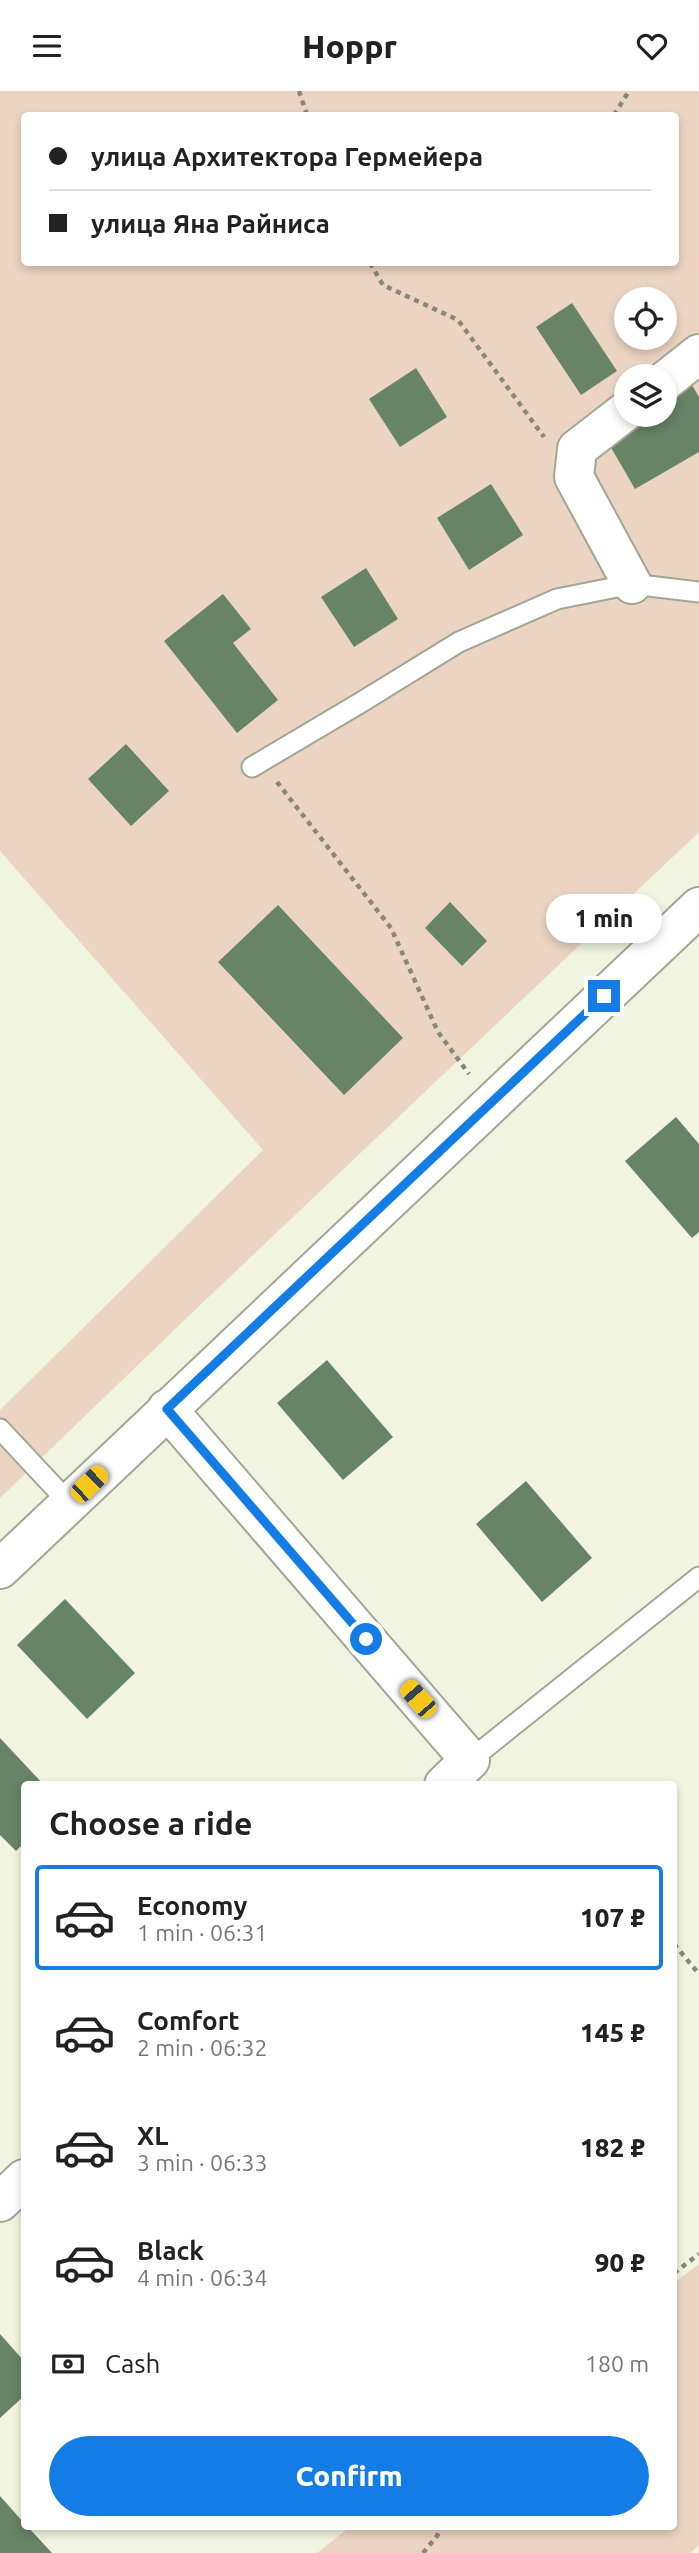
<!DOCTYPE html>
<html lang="en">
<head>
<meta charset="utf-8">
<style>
	:root { --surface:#fff; --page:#f2f2f2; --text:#222; --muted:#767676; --line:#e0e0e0; --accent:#147de5 }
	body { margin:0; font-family:Ubuntu,sans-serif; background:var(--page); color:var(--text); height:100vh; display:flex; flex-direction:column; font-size:26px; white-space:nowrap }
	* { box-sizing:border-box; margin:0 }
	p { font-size:23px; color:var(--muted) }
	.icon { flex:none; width:38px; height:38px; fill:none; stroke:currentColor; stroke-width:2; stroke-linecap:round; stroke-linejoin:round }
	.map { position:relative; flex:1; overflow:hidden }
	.details { position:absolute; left:21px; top:1690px; width:656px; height:749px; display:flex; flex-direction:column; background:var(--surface); border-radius:7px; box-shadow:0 4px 10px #0003 }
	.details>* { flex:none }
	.hud { position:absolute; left:21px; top:21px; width:658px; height:154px; border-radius:7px; box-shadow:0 4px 10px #0003; display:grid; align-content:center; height:154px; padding:0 28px; background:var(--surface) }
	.buttons { position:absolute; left:614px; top:196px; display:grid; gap:14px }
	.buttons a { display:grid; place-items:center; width:63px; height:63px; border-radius:50%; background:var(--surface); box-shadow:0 4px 10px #0003; font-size:35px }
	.end { position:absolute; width:32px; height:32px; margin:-16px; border:9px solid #147de5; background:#fff; box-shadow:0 0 0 4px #fff }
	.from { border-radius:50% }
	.bubble { position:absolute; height:49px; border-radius:24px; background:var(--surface); box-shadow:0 4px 10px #0003; font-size:23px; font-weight:800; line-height:49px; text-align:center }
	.car { position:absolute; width:21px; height:42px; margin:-21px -10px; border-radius:9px; box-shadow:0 0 5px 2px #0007; background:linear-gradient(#f5c518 24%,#345 0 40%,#f5c518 0 76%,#345 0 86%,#f5c518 0) }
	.hud b { display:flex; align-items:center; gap:24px; height:66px; font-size:26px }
	.hud b+b { border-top:2px solid var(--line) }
	.hud i { width:18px; height:18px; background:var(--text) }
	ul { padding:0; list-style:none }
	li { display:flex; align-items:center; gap:21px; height:105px; margin:0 14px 10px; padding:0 14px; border:4px solid transparent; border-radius:7px }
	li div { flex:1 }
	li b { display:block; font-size:26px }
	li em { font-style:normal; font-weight:800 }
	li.selected { border-color:var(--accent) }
	li>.icon { width:63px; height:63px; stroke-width:1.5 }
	h2 { padding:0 28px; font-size:32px; line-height:84px }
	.pay { display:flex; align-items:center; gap:18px; height:77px; padding:0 28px; font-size:26px }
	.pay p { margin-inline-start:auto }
	.button { display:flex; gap:14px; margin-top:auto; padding:14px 28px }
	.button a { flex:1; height:80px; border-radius:42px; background:var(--accent); color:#fff; font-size:28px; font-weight:800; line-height:80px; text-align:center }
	header { display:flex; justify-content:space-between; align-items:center; height:91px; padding:0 28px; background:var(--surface); font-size:32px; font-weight:800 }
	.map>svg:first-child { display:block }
	.green { fill:#ebd5c2; fill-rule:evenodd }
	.building { fill:#678466 }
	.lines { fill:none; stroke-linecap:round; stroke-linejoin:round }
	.service-casing { stroke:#a2a694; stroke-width:23 }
	.minor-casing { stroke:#a2a694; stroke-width:42 }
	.tertiary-casing { stroke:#a2a694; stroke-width:42 }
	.path { stroke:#86887c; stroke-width:4.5; stroke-dasharray:5 5; stroke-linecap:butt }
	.service { stroke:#fff; stroke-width:19 }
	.minor { stroke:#fff; stroke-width:38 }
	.tertiary { stroke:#fff; stroke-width:38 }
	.route { stroke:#147de5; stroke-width:9 }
</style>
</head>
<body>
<header><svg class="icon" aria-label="menu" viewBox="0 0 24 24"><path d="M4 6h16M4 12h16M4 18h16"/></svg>Hoppr<svg class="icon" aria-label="heart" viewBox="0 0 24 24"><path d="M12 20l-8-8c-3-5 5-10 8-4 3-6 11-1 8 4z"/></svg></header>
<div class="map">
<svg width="699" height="2462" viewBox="0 0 699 2462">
	<rect width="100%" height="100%" fill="#f0f4e0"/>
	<!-- green -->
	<path class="green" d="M0,0H699V741L197,1217L0,1407V1319L263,1059L0,760ZM24,24H676V172H24ZM626,208H665V247H626ZM626,285H665V324H626Z
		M699,2173V2454L690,2462H317L350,2436H674V2192Z"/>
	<!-- building -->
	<path class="building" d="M572,212L617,280L581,304L536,236Z
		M416,277L447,326L400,356L369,308Z
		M689,289L699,306V361L635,398L602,341L631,324H665V304Z
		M491,393L523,444L469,479L437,427Z
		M366,477L398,528L354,556L321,506Z
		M223,503L251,538L233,552L278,609L237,642L164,550Z
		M126,653L169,700L131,735L88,688Z
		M450,811L487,850L462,875L425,837Z
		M278,814L403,947L344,1004L218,871Z
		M676,1026L699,1053V1141L692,1147L625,1070Z
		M327,1269L393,1346L343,1389L277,1312Z
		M526,1390L592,1467L542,1511L476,1433Z
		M65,1508L135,1582L87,1628L17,1554Z
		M0,1647L44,1694H24V1752L16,1760L0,1744Z
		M0,2243L24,2270V2305L0,2327Z
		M0,2405L24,2432V2436H28L52,2462H0Z"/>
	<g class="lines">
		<defs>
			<path id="service" d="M252,676L360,612L459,551L557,508L632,493L699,501
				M0,1338L69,1412
				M470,1669L699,1486"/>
			<path id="minor" d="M665,290L699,263
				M626,320L577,358L574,386L632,493
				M167,1318L470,1669L444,1694
				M0,2111L24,2088"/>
			<path id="tertiary" d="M0,1478L699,816"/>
		</defs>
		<!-- service casing -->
		<use href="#service" class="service-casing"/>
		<!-- minor casing -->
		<use href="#minor" class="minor-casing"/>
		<!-- tertiary casing -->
		<use href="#tertiary" class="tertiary-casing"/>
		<!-- path -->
		<path class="path" d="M299,0L307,24
			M614,24L629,0
			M370,172L383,194L458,229L544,346
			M277,691L391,837L438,941L469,983
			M674,1853L699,1883
			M674,2182L699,2163
			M423,2462L437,2445L441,2436"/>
		<!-- service -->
		<use href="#service" class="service"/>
		<!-- minor -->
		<use href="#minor" class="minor"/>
		<!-- tertiary -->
		<use href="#tertiary" class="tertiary"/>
	</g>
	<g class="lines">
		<!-- route -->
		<path class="route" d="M366,1548L167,1318L604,905"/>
	</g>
</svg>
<div class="buttons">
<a><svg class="icon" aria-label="locate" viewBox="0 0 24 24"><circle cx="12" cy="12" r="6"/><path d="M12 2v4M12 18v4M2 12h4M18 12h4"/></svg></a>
<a><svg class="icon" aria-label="layers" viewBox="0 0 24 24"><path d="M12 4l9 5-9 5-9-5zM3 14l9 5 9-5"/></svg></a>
</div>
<i class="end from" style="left:366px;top:1548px"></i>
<i class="end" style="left:604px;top:905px"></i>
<div class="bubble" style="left:546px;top:803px;width:116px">1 min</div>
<i class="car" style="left:89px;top:1393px;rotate:46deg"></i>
<i class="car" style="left:418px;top:1608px;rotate:319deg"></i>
<div class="hud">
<b><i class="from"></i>улица Архитектора Гермейера</b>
<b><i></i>улица Яна Райниса</b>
</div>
<section class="details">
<h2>Choose a ride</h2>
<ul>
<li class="selected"><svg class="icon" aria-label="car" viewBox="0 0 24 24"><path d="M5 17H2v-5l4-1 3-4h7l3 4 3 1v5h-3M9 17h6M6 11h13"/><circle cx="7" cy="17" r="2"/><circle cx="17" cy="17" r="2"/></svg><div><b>Economy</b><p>1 min · 06:31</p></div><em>107 ₽</em></li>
<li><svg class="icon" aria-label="car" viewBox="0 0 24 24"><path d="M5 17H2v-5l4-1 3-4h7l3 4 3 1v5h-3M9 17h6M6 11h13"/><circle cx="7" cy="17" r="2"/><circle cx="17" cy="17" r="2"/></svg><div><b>Comfort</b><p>2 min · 06:32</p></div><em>145 ₽</em></li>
<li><svg class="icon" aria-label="car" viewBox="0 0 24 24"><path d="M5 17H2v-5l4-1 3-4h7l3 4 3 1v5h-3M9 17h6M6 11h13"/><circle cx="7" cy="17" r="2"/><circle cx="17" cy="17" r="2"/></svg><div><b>XL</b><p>3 min · 06:33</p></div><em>182 ₽</em></li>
<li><svg class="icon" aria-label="car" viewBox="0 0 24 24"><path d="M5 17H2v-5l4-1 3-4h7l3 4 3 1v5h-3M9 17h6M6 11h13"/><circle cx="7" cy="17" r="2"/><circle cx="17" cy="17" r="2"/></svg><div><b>Black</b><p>4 min · 06:34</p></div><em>90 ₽</em></li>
</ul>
<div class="pay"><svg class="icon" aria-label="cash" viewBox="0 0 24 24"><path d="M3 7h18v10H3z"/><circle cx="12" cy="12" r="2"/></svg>Cash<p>180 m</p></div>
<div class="button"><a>Confirm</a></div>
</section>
</div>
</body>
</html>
